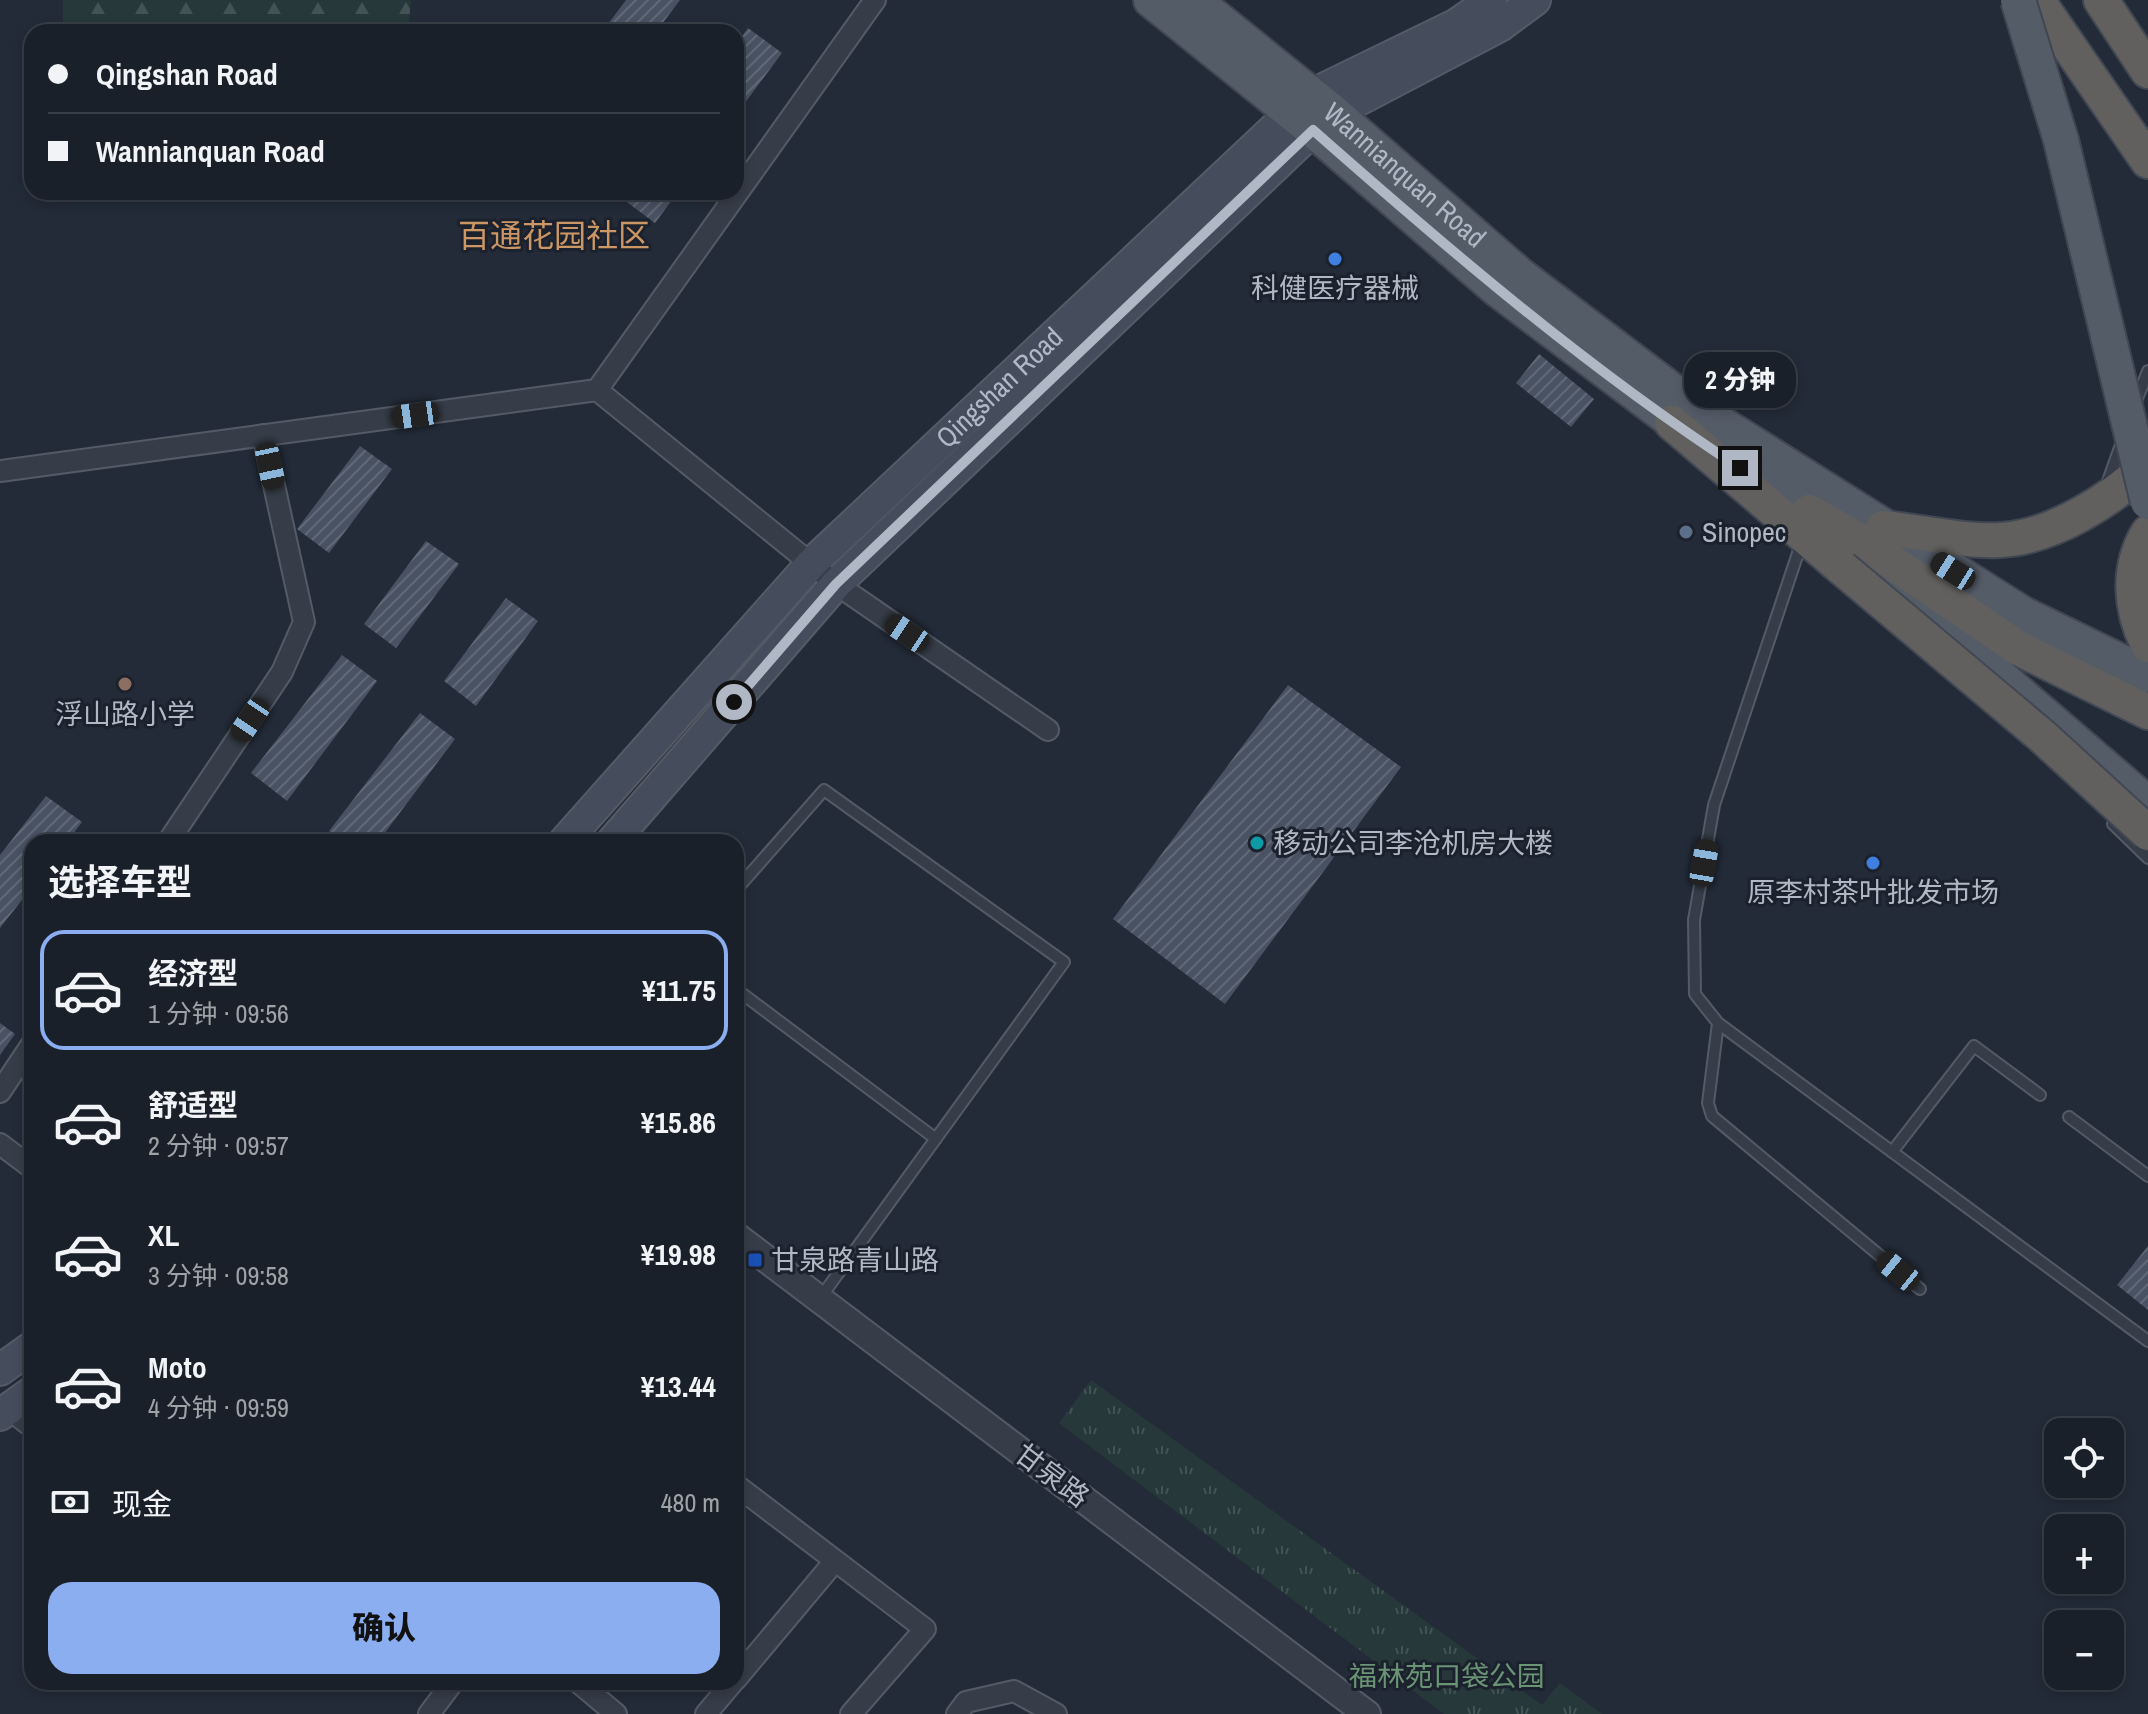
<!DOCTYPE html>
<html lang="zh">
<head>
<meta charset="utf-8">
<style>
	:root { --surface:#1a202a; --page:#272d36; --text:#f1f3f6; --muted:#9fa3a8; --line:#383e47; --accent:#8baef0 }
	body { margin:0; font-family:"Archivo Narrow","Noto Sans SC",sans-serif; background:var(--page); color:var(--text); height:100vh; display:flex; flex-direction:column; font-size:30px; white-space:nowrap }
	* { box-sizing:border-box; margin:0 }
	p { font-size:26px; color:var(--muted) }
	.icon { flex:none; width:44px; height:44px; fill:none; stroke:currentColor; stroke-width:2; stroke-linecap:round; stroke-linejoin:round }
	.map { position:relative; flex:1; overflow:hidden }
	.drawer { position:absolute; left:24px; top:834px; width:720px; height:856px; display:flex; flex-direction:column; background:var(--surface); border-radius:24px; box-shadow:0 4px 12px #0003,0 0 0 2px var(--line) }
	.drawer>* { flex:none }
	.hud { position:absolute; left:24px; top:24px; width:720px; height:176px; border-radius:24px; box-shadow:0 4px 12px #0003,0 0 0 2px var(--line); display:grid; align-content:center; height:176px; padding:0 24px; background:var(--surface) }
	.controls { position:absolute; left:2044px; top:1418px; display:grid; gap:16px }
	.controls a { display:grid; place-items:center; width:80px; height:80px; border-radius:16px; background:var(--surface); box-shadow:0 4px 12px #0003,0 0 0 2px var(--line); font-size:40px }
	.end { position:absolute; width:36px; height:36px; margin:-18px; border:10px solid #b1b8c5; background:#111; box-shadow:0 0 0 4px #111 }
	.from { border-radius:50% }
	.bubble { position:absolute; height:56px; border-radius:24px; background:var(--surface); box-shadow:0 4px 12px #0003,0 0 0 2px var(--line); font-size:26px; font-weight:800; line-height:56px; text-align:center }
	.car { position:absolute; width:24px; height:48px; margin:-24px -12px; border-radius:10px; box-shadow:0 0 6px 2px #0007; background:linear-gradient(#222 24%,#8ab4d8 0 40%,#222 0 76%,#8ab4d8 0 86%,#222 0) }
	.hud b { display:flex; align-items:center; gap:28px; height:76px; font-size:30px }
	.hud b+b { border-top:2px solid var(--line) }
	.hud i { width:20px; height:20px; background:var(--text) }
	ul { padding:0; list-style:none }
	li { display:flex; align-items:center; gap:24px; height:120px; margin:0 16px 12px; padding:0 8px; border:4px solid transparent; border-radius:24px }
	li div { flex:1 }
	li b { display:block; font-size:30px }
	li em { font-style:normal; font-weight:800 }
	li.current { border-color:var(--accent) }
	li>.icon { width:72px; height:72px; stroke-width:1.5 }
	h2 { padding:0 24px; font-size:36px; line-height:96px }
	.pay { display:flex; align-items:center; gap:20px; height:88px; padding:0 24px; font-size:30px }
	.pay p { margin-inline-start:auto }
	.primary-button { display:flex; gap:16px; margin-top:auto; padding:16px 24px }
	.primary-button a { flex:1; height:92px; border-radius:24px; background:var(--accent); color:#111; font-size:32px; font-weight:800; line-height:92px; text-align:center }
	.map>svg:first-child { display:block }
	.grass { fill:url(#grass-tufts) }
	.forest { fill:url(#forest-firs) }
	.building { fill:url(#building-hatch) }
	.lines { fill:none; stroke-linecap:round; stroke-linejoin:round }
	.service-casing { stroke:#545b66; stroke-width:14 }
	.minor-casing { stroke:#545b66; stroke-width:24 }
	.tertiary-casing { stroke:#545b66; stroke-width:30 }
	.secondary-casing { stroke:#545b66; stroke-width:34 }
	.primary-casing { stroke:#404652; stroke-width:38 }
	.trunk-casing { stroke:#414853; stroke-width:38 }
	.service { stroke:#363d48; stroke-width:10 }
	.minor { stroke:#363d48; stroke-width:20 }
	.tertiary { stroke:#363d48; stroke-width:26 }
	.secondary { stroke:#454c5b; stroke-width:30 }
	.primary { stroke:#545c68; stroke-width:34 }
	.trunk { stroke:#61605e; stroke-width:34 }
	.primary-bridge-casing { stroke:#404652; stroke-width:38; stroke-linecap:butt }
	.trunk-bridge-casing { stroke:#414853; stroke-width:38; stroke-linecap:butt }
	.primary-bridge { stroke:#545c68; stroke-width:34 }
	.trunk-bridge { stroke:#61605e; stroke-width:34 }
	.route { stroke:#b1b8c5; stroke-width:10 }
	.shop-dot { fill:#3f7fe0; stroke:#1c222d; stroke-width:3 }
	.service-dot { fill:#5c6f8a; stroke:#1c222d; stroke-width:3 }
	.education-dot { fill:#8d6e63; stroke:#1c222d; stroke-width:3 }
	.culture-dot { fill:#0f9aa8; stroke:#1c222d; stroke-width:3 }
	.transit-dot { fill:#1a4fb4; stroke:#1c222d; stroke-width:3 }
	.labels { text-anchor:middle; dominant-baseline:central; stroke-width:6; stroke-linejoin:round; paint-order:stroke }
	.street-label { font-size:28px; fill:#b1b8c5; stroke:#1c222d }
	.poi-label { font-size:28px; fill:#b1b8c5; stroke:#1c222d }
	.park-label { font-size:28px; fill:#6a9475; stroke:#1c222d }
	.quarter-label { font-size:32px; fill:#cc9665; stroke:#1c222d }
</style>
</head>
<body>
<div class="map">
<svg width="2148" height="1714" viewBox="0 0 2148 1714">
	<defs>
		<pattern id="grass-tufts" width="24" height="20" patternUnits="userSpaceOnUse" patternTransform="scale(2)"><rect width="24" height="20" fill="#26383a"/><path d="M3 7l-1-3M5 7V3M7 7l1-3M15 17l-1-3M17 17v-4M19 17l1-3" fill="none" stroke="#435355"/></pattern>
		<pattern id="forest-firs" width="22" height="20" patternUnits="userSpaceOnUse" patternTransform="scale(2)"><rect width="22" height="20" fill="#26383a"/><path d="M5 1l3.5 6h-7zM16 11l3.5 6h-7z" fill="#435355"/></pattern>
		<pattern id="building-hatch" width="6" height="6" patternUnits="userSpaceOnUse" patternTransform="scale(2)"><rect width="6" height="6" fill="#495262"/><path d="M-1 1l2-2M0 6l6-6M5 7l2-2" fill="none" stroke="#616977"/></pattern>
	</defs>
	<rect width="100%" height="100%" fill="#232b38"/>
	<!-- grass -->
	<path class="grass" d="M1091,1380L1542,1705L1560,1683L1602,1714H1444L1059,1423Z"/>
	<!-- forest -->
	<path class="forest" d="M63,0H411L408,32H63Z"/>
	<!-- building -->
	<path class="building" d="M626,0H680L656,32H602Z
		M748,28L782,53L736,115V44Z
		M624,192H678L655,223L620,197Z
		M1539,354L1594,399L1571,427L1516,383Z
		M360,446L392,469L329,553L297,529Z
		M426,541L459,564L396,648L364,624Z
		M506,598L538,621L476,706L444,681Z
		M342,655L377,681L287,801L251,773Z
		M1288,685L1401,767L1225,1004L1113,919Z
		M420,713L455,739L378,842H344L329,831Z
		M46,796L82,822L67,842H32V887L0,928V855Z
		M0,1023L15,1034L0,1055Z
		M2148,1246V1310L2117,1285Z"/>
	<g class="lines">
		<defs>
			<path id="service" d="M2136,401L2148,371
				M2107,484L2123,439
				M1802,541L1714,805L1694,920L1695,994L1718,1023L2148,1341
				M2113,824L2148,858
				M736,890L824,790L1064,962L821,1297
				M736,989L936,1139
				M1718,1023L1708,1103L1712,1116L1920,1289
				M2069,1117L2148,1176
				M1892,1152L1974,1046L2040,1095"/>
			<path id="minor" d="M597,390L836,584L1048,730
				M0,471L597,390L875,0
				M168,842L282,672L304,622L263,435
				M0,1092L32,1044
				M0,1144L32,1168
				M9,1409L32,1427
				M736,1485L925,1629L851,1714
				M736,1679L835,1561
				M578,1682L616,1714
				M429,1714L453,1682
				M706,1714L733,1682
				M957,1714L966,1702L1014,1691L1056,1714"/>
			<path id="tertiary" d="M736,1236L1367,1714"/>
			<g id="secondary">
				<path id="s1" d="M564,842L811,564L1291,113L1311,95L1457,24L1491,0"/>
				<path d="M612,842L836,584L1313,130L1334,113L1500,26L1535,0"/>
				<path d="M0,1370L32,1347"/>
				<path d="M0,1415L32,1392"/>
			</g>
			<g id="primary">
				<path d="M1151,0L1313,130L1497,289L1696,439"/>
				<path id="s2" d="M1194,0L1334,113L1521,276L1690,404L2023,614L2148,675"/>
				<path d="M1744,470L1809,512L2148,804"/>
			</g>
			<path id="trunk" d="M2037,0L2148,161
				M2101,0L2148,71
				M1672,423L1842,568
				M1809,512L1861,541L2018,648L2148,712
				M1883,528C1921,532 1963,542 2001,540C2053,537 2111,500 2148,465
				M2148,533C2127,568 2130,609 2148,645"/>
		</defs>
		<!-- service casing -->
		<use href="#service" class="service-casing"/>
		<!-- minor casing -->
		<use href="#minor" class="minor-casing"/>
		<!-- tertiary casing -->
		<use href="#tertiary" class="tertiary-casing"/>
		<!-- secondary casing -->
		<use href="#secondary" class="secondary-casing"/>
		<!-- primary casing -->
		<use href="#primary" class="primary-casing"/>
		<!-- trunk casing -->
		<use href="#trunk" class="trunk-casing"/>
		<!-- service -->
		<use href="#service" class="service"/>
		<!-- minor -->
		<use href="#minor" class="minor"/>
		<!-- tertiary -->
		<use href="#tertiary" class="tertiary"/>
		<!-- secondary -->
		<use href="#secondary" class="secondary"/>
		<!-- primary -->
		<use href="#primary" class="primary"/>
		<!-- trunk -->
		<use href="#trunk" class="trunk"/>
		<defs>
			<path id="primary-bridge" d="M2018,0L2061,140L2148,502"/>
			<path id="trunk-bridge" d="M1842,568L2042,736L2148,833"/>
		</defs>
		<!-- primary-bridge casing -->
		<use href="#primary-bridge" class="primary-bridge-casing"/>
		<!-- trunk-bridge casing -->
		<use href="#trunk-bridge" class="trunk-bridge-casing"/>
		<!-- primary-bridge -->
		<use href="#primary-bridge" class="primary-bridge"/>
		<!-- trunk-bridge -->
		<use href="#trunk-bridge" class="trunk-bridge"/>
	</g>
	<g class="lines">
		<!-- route -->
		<path class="route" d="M734,702L836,584L1313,130C1449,250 1588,369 1740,468"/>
	</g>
	<!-- markers -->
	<g class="shop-dot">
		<circle cx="1335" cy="259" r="8"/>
		<circle cx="1873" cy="863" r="8"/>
	</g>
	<circle class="service-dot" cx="1686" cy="532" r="8"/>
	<circle class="education-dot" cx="125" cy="684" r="8"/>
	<circle class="culture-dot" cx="1257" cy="843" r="8"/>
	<rect class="transit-dot" x="747" y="1252" width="16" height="16" rx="4"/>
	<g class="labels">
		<!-- street labels -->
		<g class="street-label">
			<text stroke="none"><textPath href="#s2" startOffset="274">Wannianquan Road</textPath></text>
			<text stroke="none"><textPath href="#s1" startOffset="630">Qingshan Road</textPath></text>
			<text transform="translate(1052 1475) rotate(37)">甘泉路</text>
		</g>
		<!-- poi labels -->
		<g class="poi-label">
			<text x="1335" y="288">科健医疗器械</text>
			<text x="1702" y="532" text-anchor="start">Sinopec</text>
			<text x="125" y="714">浮山路小学</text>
			<text x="1273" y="843" text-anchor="start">移动公司李沧机房大楼</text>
			<text x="1873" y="892">原李村茶叶批发市场</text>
			<text x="771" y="1260" text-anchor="start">甘泉路青山路</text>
		</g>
		<!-- park labels -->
		<g class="park-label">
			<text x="1447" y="1676">福林苑口袋公园</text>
		</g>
		<!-- quarter labels -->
		<g class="quarter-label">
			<text x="554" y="235">百通花园社区</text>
		</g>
	</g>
</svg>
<div class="controls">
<a><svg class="icon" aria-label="locate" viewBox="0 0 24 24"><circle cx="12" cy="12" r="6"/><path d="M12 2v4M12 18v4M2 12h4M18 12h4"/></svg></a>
<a>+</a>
<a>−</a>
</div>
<i class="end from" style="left:734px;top:702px"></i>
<i class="end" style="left:1740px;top:468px"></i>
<div class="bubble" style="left:1684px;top:352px;width:112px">2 分钟</div>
<i class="car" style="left:415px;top:415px;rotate:262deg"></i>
<i class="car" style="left:270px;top:466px;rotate:168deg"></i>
<i class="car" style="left:1953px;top:571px;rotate:302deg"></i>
<i class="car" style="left:907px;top:633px;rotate:304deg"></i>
<i class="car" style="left:250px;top:720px;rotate:214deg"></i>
<i class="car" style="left:1704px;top:863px;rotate:10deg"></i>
<i class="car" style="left:1898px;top:1271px;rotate:309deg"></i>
<div class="hud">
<b><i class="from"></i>Qingshan Road</b>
<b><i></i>Wannianquan Road</b>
</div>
<section class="drawer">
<h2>选择车型</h2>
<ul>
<li class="current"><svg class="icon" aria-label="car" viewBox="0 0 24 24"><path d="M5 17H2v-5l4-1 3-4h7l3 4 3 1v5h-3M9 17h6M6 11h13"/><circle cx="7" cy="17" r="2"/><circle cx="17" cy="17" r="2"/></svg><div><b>经济型</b><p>1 分钟 · 09:56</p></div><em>¥11.75</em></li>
<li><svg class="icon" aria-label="car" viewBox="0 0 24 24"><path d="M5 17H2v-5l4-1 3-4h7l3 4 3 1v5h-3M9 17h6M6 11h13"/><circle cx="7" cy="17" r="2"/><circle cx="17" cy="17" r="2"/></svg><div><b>舒适型</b><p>2 分钟 · 09:57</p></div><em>¥15.86</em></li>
<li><svg class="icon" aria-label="car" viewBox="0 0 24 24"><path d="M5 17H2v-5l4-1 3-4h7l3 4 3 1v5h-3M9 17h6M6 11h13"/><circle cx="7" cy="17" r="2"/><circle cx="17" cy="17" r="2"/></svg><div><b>XL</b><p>3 分钟 · 09:58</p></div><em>¥19.98</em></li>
<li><svg class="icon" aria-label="car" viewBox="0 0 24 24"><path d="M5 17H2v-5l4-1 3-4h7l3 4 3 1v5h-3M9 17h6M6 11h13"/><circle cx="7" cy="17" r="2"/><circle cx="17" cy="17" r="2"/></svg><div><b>Moto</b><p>4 分钟 · 09:59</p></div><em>¥13.44</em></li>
</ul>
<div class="pay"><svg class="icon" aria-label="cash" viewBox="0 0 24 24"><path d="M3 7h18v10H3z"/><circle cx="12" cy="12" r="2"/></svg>现金<p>480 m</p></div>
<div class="primary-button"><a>确认</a></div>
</section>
</div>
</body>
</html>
